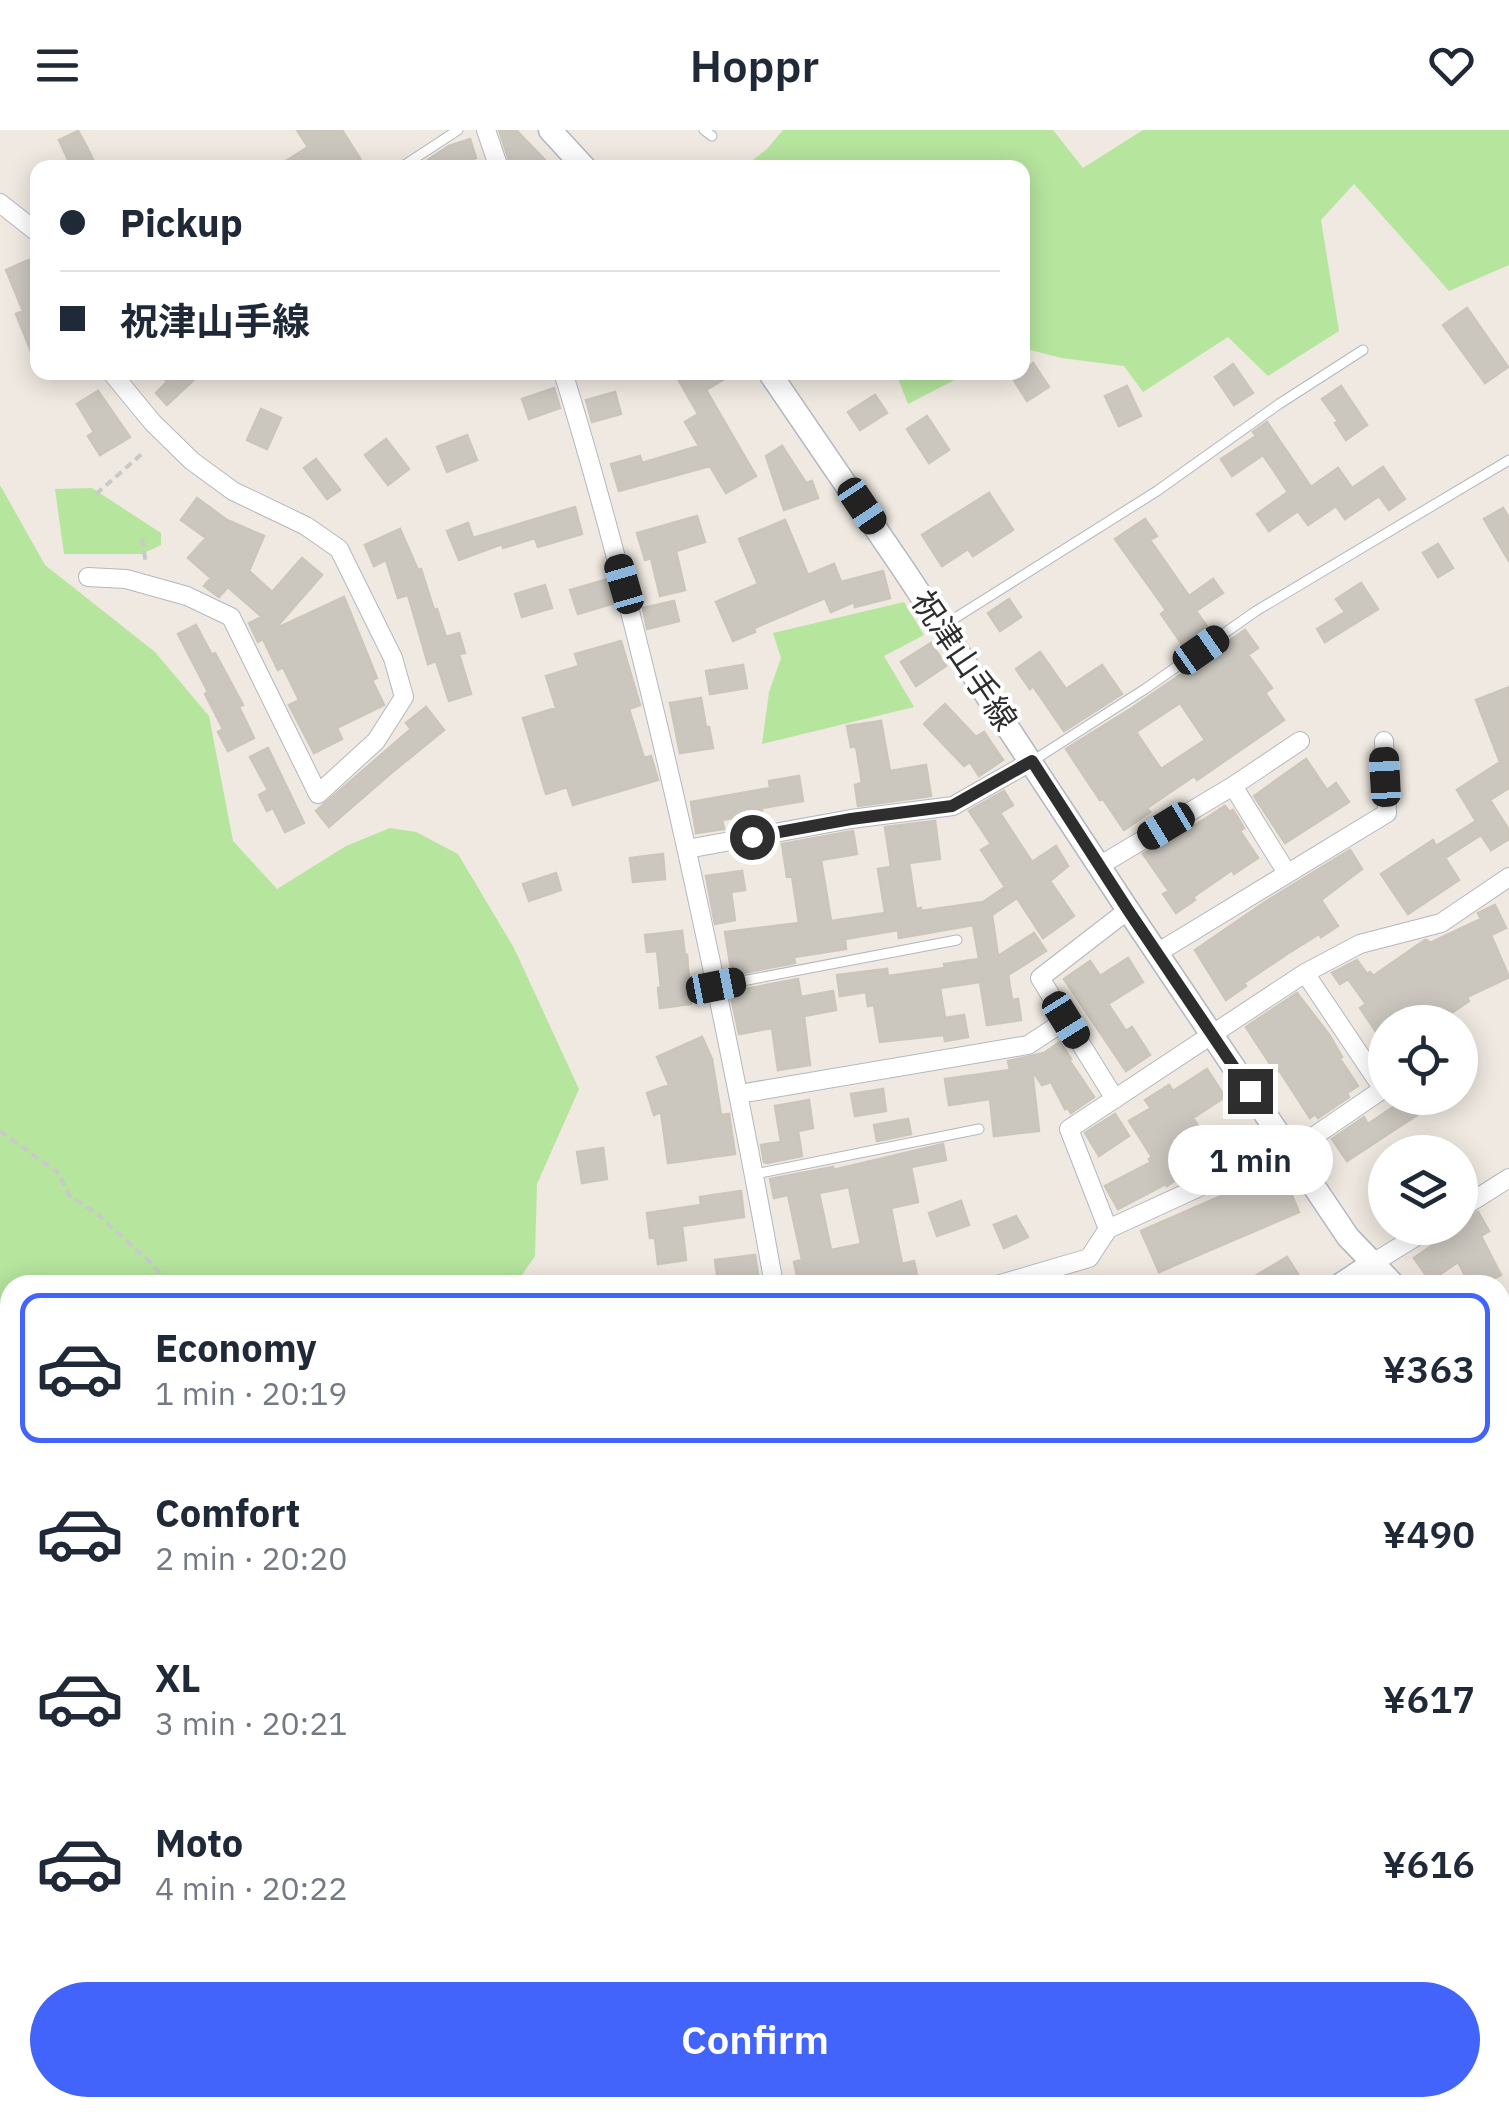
<!DOCTYPE html>
<html lang="en">
<head>
<meta charset="utf-8">
<style>
	:root { --surface:#fff; --page:#f2f2f3; --text:#1f2937; --muted:#747a83; --line:#e0e1e3; --accent:#4264fb }
	body { margin:0; font-family:"IBM Plex Sans","Noto Sans JP",sans-serif; background:var(--page); color:var(--text); height:100vh; display:flex; flex-direction:column; font-size:38px; white-space:nowrap }
	* { box-sizing:border-box; margin:0 }
	p { font-size:32px; color:var(--muted) }
	.icon { flex:none; width:55px; height:55px; fill:none; stroke:currentColor; stroke-width:2; stroke-linecap:round; stroke-linejoin:round }
	.map { position:relative; flex:1; overflow:hidden }
	.sheet { position:absolute; left:0px; top:1145px; width:1510px; height:842px; display:flex; flex-direction:column; background:var(--surface); border-radius:30px 30px 0 0; box-shadow:0 5px 25px #0003 }
	.sheet>* { flex:none }
	.guide { position:absolute; left:30px; top:30px; width:1000px; height:220px; border-radius:20px; box-shadow:0 5px 25px #0003; display:grid; align-content:center; height:220px; padding:0 30px; background:var(--surface) }
	.controls { position:absolute; left:1368px; top:875px; display:grid; gap:20px }
	.controls a { display:grid; place-items:center; width:110px; height:110px; border-radius:50%; background:var(--surface); box-shadow:0 5px 25px #0003; font-size:50px }
	.end { position:absolute; width:45px; height:45px; margin:-22px; border:12px solid #2e2e2e; background:#fff; box-shadow:0 0 0 5px #fff }
	.from { border-radius:50% }
	.bubble { position:absolute; height:70px; border-radius:35px; background:var(--surface); box-shadow:0 5px 25px #0003; font-size:32px; font-weight:600; line-height:70px; text-align:center }
	.car { position:absolute; width:30px; height:60px; margin:-30px -15px; border-radius:12px; box-shadow:0 0 8px 2px #0007; background:linear-gradient(#222 24%,#8ab4d8 0 40%,#222 0 76%,#8ab4d8 0 86%,#222 0) }
	.guide b { display:flex; align-items:center; gap:35px; height:95px; font-size:38px }
	.guide b+b { border-top:2px solid var(--line) }
	.guide i { width:25px; height:25px; background:var(--text) }
	ul { padding:18px 0 0; list-style:none }
	li { display:flex; align-items:center; gap:30px; height:150px; margin:0 20px 15px; padding:0 10px; border:5px solid transparent; border-radius:20px }
	li div { flex:1 }
	li b { display:block; font-size:38px }
	li em { font-style:normal; font-weight:600 }
	li.current { border-color:var(--accent) }
	li>.icon { width:90px; height:90px; stroke-width:1.5 }
	.cta { display:flex; gap:20px; margin-top:auto; padding:20px 30px }
	.cta a { flex:1; height:115px; border-radius:60px; background:var(--accent); color:#fff; font-size:40px; font-weight:600; line-height:115px; text-align:center }
	header { display:flex; justify-content:space-between; align-items:center; height:130px; padding:0 30px; background:var(--surface); font-size:45px; font-weight:600 }
	.map>svg:first-child { display:block }
	.green { fill:#b6e59e }
	.building { fill:#cbc7bf; stroke:#cbc5ba; stroke-width:2.5; fill-rule:evenodd }
	.lines { fill:none; stroke-linecap:round; stroke-linejoin:round }
	.lane-casing { stroke:#b4b7c1; stroke-width:11 }
	.street-casing { stroke:#b4b7c1; stroke-width:20 }
	.secondary-casing { stroke:#b4b7c1; stroke-width:25 }
	.path { stroke:#c9c9c9; stroke-width:4; stroke-dasharray:8 5; stroke-linecap:butt }
	.lane { stroke:#fff; stroke-width:9 }
	.street { stroke:#fff; stroke-width:18 }
	.secondary { stroke:#fff; stroke-width:22 }
	.route { stroke:#2e2e2e; stroke-width:12 }
	.labels { text-anchor:middle; dominant-baseline:central; stroke-width:8; stroke-linejoin:round; paint-order:stroke }
	.street-label { font-size:32px; fill:#2e2e2e; stroke:#fff }
</style>
</head>
<body>
<header><svg class="icon" aria-label="menu" viewBox="0 0 24 24"><path d="M4 6h16M4 12h16M4 18h16"/></svg>Hoppr<svg class="icon" aria-label="heart" viewBox="0 0 24 24"><path d="M12 20l-8-8c-3-5 5-10 8-4 3-6 11-1 8 4z"/></svg></header>
<div class="map">
<svg width="1509" height="1987" viewBox="0 0 1509 1987">
	<rect width="100%" height="100%" fill="#efe9e1"/>
	<!-- green -->
	<path class="green" d="M783,0H1053L1083,38L1143,0H1509V135L1449,161L1354,54L1321,90L1339,201L1268,246L1228,207L1143,262L1124,236L1061,228L1023,218L1022,38L744,37L767,19Z
		M896,243H968L908,274Z
		M0,355L45,435L155,522L209,586L233,711L277,759L346,716L390,698L416,702L458,724L514,818L579,959L537,1054L535,1126L515,1155H10V1485L0,1471Z
		M92,358L161,403V415L142,424H64L55,359Z
		M904,472L924,505L884,526L914,577L762,614L769,562L781,528L773,503Z
		M119,1978H280L234,1987H97Z"/>
	<!-- building -->
	<path class="building" d="M297,0H342L366,38H275L308,17Z
		M499,0H516L544,29L511,37Z
		M78,1L87,17L97,38H72L59,10Z
		M470,9L476,28L448,38H416L449,16Z
		M29,130L38,149L37,236L16,184L23,181L6,140Z
		M1467,178L1508,237L1485,253L1443,195Z
		M1033,233L1049,257L1027,271L1012,247L1022,242Z
		M1233,234L1253,263L1234,275L1215,247Z
		M158,242H202L167,275L156,263L167,252Z
		M674,242H736L706,260L756,346L726,363L710,336L619,361L611,334L640,326L642,333L699,316L685,292L698,284Z
		M1127,256L1141,286L1119,296L1105,266Z
		M1341,256L1367,295L1346,310L1335,293L1338,291L1322,269Z
		M554,258L560,278L529,289L522,269Z
		M98,261L130,307L100,325L88,306L94,302L77,274Z
		M615,262L621,284L592,292L586,270Z
		M875,265L887,283L860,300L848,282Z
		M261,279L281,288L267,319L247,310Z
		M927,286L949,320L929,333L907,299Z
		M1267,292L1311,357L1338,338L1352,358L1383,337L1405,369L1389,380L1379,366L1345,389L1336,376L1308,395L1298,381L1269,401L1257,384L1288,362L1263,325L1232,346L1221,329L1256,306L1253,302Z
		M467,305L477,330L447,342L437,317Z
		M386,309L409,339L388,355L365,325Z
		M782,316L806,353L812,351L818,368L784,380L766,326Z
		M316,329L340,360L327,369L304,338Z
		M989,363L1013,400L973,426L968,419L942,436L922,405Z
		M197,368L227,390L264,406L249,441L272,462L302,428L322,445L275,499L344,467L377,548L372,550L384,575L337,598L342,609L314,623L289,575L299,570L283,537L278,540L263,509L258,512L249,493L262,487L228,457L219,467L204,456L211,448L188,428L206,408L181,390Z
		M575,377L582,404L538,417L535,408L503,418L502,414L459,430L447,401L468,393L473,408Z
		M1503,378L1509,388V431L1484,389Z
		M697,386L705,412L676,421L685,460L660,466L651,428L645,430L637,403Z
		M1145,389L1157,406L1150,410L1189,466L1213,449L1223,463L1196,481L1211,502L1186,520L1161,484L1166,480L1115,409Z
		M785,390L808,445L834,434L841,452L883,441L890,468L855,477L854,472L831,482L825,468L754,498L755,502L733,511L716,472L758,454L739,409Z
		M400,399L418,440L421,439L434,480L437,479L446,507L459,503L465,523L459,524L471,564L449,571L436,531L428,534L408,465L398,468L386,430L374,436L365,415Z
		M1438,414L1453,438L1438,447L1423,423Z
		M608,449L615,473L578,484L570,460Z
		M1361,453L1378,479L1325,512L1317,499L1345,482L1336,469Z
		M545,455L552,478L522,487L515,464Z
		M1009,469L1021,487L1000,501L988,483Z
		M674,471L679,491L647,499L643,478Z
		M196,495L212,525L215,523L243,575L239,577L254,608L228,621L218,602L223,599L205,564L208,562L178,504Z
		M1245,500L1258,518L1248,525L1272,558L1265,563L1284,590L1197,650L1194,646L1147,678L1150,682L1124,700L1103,669L1100,670L1066,619L1132,578ZM1180,573L1205,610L1161,639L1136,602Z
		M621,511L640,575L629,579L644,628L651,626L658,650L573,675L567,657L546,664L523,588L556,578L546,546L579,536L575,524Z
		M931,513L946,536L916,556L901,532Z
		M1040,522L1066,559L1102,535L1122,564L1064,601L1033,556L1030,559L1016,539Z
		M743,535L747,558L710,564L706,541Z
		M1509,557V658L1490,670L1509,700V709L1491,720L1481,705L1445,728L1459,750L1408,784L1381,744L1433,710L1436,716L1476,691L1457,660L1500,632L1476,570Z
		M701,568L706,597H709L713,618L680,623L670,573Z
		M945,574L976,607L984,602L1003,630L979,646L970,632L964,636L924,594Z
		M426,577L444,600L390,644L329,697L316,681L411,599L406,593Z
		M881,591L890,641L926,635L931,666L858,676L855,655L862,653L856,616L851,617L847,596Z
		M268,618L304,693L285,702L273,678L267,681L259,665L268,660L250,627Z
		M1306,629L1327,660L1336,653L1349,672L1285,713L1254,666Z
		M799,646L803,671L762,678V683L722,690L724,699L696,703L691,672L770,658L769,651Z
		M1004,661L1013,675L1000,683L1032,732L1056,716L1068,736L1050,751L1074,786L1043,808L1017,768L992,785L998,826L1034,803L1046,821L1008,845L1012,870L1018,869L1021,890L987,895L980,852L940,858L945,888L964,885L968,907L945,911L944,905L880,912L874,875L868,876L866,862L840,866L837,845L887,839L888,846L945,838L944,834L979,829L973,795L899,808L898,800L845,809L846,819L794,827L795,833L732,845L725,802L799,793L792,746L787,747L782,714L853,701L857,724L821,730L831,791L885,783L878,739L891,737L885,697L935,691L940,729L909,733L916,779L921,778V781L983,772L1005,757L981,720L991,714L969,681Z
		M1225,676L1230,682L1233,680L1244,698L1240,701L1258,728L1234,744L1232,740L1193,767L1195,770L1176,783L1163,764L1169,761L1143,724L1163,712L1165,715Z
		M1350,720L1362,739L1321,770L1338,796L1321,807L1319,804L1287,824L1244,853L1246,856L1226,870L1195,820L1265,772Z
		M663,724L665,749L633,752L630,728Z
		M742,741L745,760L731,762L735,790L715,794L706,746Z
		M556,743L561,760L529,771L523,754Z
		M1495,775L1506,798L1491,805L1509,847L1467,867L1469,871L1438,892H1419L1410,879L1391,892H1385V897L1377,903L1360,878L1366,874L1348,849L1340,854L1332,843L1357,830L1367,844L1370,842L1373,846L1425,810H1427L1430,813L1481,789L1478,783Z
		M682,801L685,826L687,825L691,874L660,878L658,858L661,857L657,821L647,822L645,805Z
		M1128,828L1143,852L1108,874L1126,901L1132,897L1150,925L1126,941L1064,849L1090,831L1100,846Z
		M798,849L801,867L833,861L836,880L804,886L810,935L778,940L772,898L739,904L730,862Z
		M1297,863L1330,906L1342,927L1340,929L1358,956L1347,963L1349,967L1318,988L1315,984L1310,988L1279,940L1276,943L1246,897Z
		M702,907L712,929L721,985L729,984L735,1024L668,1033L661,982L654,985L647,963L669,955L657,927Z
		M1060,912L1071,929L1069,930L1094,967L1071,983L1068,978L1065,979L1051,952L1042,955L1032,940L1039,1001L994,1006L990,969L949,975L945,949L1010,940L1008,931L1044,923Z
		M1207,939L1225,967L1193,988L1219,1029L1200,1042L1196,1036L1167,1056L1166,1054L1118,1079L1105,1056L1151,1032L1149,1029L1152,1027L1129,991L1151,978L1145,970L1169,955L1173,961Z
		M883,959L886,981L855,986L851,964Z
		M1392,968H1443L1347,1031L1332,1009L1364,987L1368,994L1396,975Z
		M809,970L813,998L798,1001L802,1026L767,1033L764,1032L761,1015L781,1012L775,976Z
		M1115,984L1129,1006L1099,1026L1085,1003Z
		M908,989L911,1004L877,1011L874,995Z
		M943,1014L946,1030L911,1037L918,1072L891,1078L902,1134L914,1131L919,1155H799L794,1132L802,1130L788,1065L774,1068L770,1049L833,1037V1040ZM849,1057L861,1114L831,1120L819,1063Z
		M603,1018L607,1049L582,1053L577,1022Z
		M1281,1040L1299,1082L1159,1142L1141,1101Z
		M741,1061L744,1087L682,1096L686,1130L658,1134L655,1108H650L647,1083L701,1075L700,1067Z
		M961,1071L969,1095L937,1106L929,1083Z
		M1478,1082L1489,1101L1481,1106L1501,1145L1481,1155H1470L1458,1132L1430,1151L1414,1128L1434,1114L1432,1111L1440,1105L1442,1098H1460V1092Z
		M1016,1086L1028,1107L1004,1118L994,1095Z
		M755,1125L758,1145L718,1151L715,1130Z
		M1287,1127L1298,1144L1279,1155H1240Z"/>
	<g class="lines">
		<defs>
			<path id="lane" d="M704,0L712,6
				M400,38L458,0
				M944,495L1157,361L1279,274L1363,220
				M1034,630L1145,559L1256,481L1509,330
				M716,856L957,810
				M755,1044L979,999"/>
			<path id="street" d="M486,0L499,38
				M0,73L38,103
				M563,242C618,420 661,600 700,781C727,906 752,1030 774,1155
				M88,447L126,449L187,466L231,487L318,664L376,611L404,567L393,528L339,419L306,396L233,361L192,331L153,293L111,242
				M1233,656L1287,743
				M687,719L851,689L953,676L1032,631
				M1099,736L1233,656L1300,611
				M1157,823L1387,683L1384,611
				M739,964L1028,915L1066,890
				M1115,969L1040,848L1128,780
				M1291,1022L1383,959L1305,843
				M1460,1079L1509,1048
				M1108,1099L1069,999L1305,843L1360,814L1441,793L1509,747
				M1373,1133L1430,1098
				M997,1155L1089,1128L1108,1099L1287,1017
				M1500,1356L1509,1369
				M1500,1494L1509,1501
				M0,1592L10,1594
				M1500,1621L1509,1609
				M1500,1791L1509,1800
				M0,1881L10,1879
				M0,1931L10,1933
				M1137,1978L1143,1987
				M1452,1978L1464,1987
				M1236,1987L1243,1978
				M1498,1987L1509,1973"/>
			<path id="secondary" d="M550,0L585,38
				M769,242L904,440L1128,780L1348,1107L1373,1133L1340,1155
				M1373,1133L1394,1155
				M1500,1276L1509,1285
				M46,1987L66,1978
				M310,1987V1978"/>
		</defs>
		<!-- lane casing -->
		<use href="#lane" class="lane-casing"/>
		<!-- street casing -->
		<use href="#street" class="street-casing"/>
		<!-- secondary casing -->
		<use href="#secondary" class="secondary-casing"/>
		<!-- path -->
		<path class="path" d="M96,364L143,323
			M142,409L146,434
			M0,1001L57,1042L70,1066L96,1083L149,1131L170,1155"/>
		<!-- lane -->
		<use href="#lane" class="lane"/>
		<!-- street -->
		<use href="#street" class="street"/>
		<!-- secondary -->
		<use href="#secondary" class="secondary"/>
	</g>
	<g class="lines">
		<!-- route -->
		<path class="route" d="M752,707L851,689L952,676L1032,631L1128,780L1250,961"/>
	</g>
	<g class="labels">
		<!-- street labels -->
		<g class="street-label">
			<text transform="translate(965 530) rotate(56)">祝津山手線</text>
		</g>
	</g>
</svg>
<div class="controls">
<a><svg class="icon" aria-label="locate" viewBox="0 0 24 24"><circle cx="12" cy="12" r="6"/><path d="M12 2v4M12 18v4M2 12h4M18 12h4"/></svg></a>
<a><svg class="icon" aria-label="layers" viewBox="0 0 24 24"><path d="M12 4l9 5-9 5-9-5zM3 14l9 5 9-5"/></svg></a>
</div>
<i class="end from" style="left:752px;top:707px"></i>
<i class="end" style="left:1250px;top:961px"></i>
<div class="bubble" style="left:1168px;top:995px;width:165px">1 min</div>
<i class="car" style="left:862px;top:376px;rotate:146deg"></i>
<i class="car" style="left:624px;top:454px;rotate:344deg"></i>
<i class="car" style="left:1201px;top:520px;rotate:55deg"></i>
<i class="car" style="left:1385px;top:647px;rotate:357deg"></i>
<i class="car" style="left:1166px;top:696px;rotate:239deg"></i>
<i class="car" style="left:716px;top:856px;rotate:79deg"></i>
<i class="car" style="left:1066px;top:890px;rotate:148deg"></i>
<div class="guide">
<b><i class="from"></i>Pickup</b>
<b><i></i>祝津山手線</b>
</div>
<section class="sheet">
<ul>
<li class="current"><svg class="icon" aria-label="car" viewBox="0 0 24 24"><path d="M5 17H2v-5l4-1 3-4h7l3 4 3 1v5h-3M9 17h6M6 11h13"/><circle cx="7" cy="17" r="2"/><circle cx="17" cy="17" r="2"/></svg><div><b>Economy</b><p>1 min · 20:19</p></div><em>¥363</em></li>
<li><svg class="icon" aria-label="car" viewBox="0 0 24 24"><path d="M5 17H2v-5l4-1 3-4h7l3 4 3 1v5h-3M9 17h6M6 11h13"/><circle cx="7" cy="17" r="2"/><circle cx="17" cy="17" r="2"/></svg><div><b>Comfort</b><p>2 min · 20:20</p></div><em>¥490</em></li>
<li><svg class="icon" aria-label="car" viewBox="0 0 24 24"><path d="M5 17H2v-5l4-1 3-4h7l3 4 3 1v5h-3M9 17h6M6 11h13"/><circle cx="7" cy="17" r="2"/><circle cx="17" cy="17" r="2"/></svg><div><b>XL</b><p>3 min · 20:21</p></div><em>¥617</em></li>
<li><svg class="icon" aria-label="car" viewBox="0 0 24 24"><path d="M5 17H2v-5l4-1 3-4h7l3 4 3 1v5h-3M9 17h6M6 11h13"/><circle cx="7" cy="17" r="2"/><circle cx="17" cy="17" r="2"/></svg><div><b>Moto</b><p>4 min · 20:22</p></div><em>¥616</em></li>
</ul>
<div class="cta"><a>Confirm</a></div>
</section>
</div>
</body>
</html>
